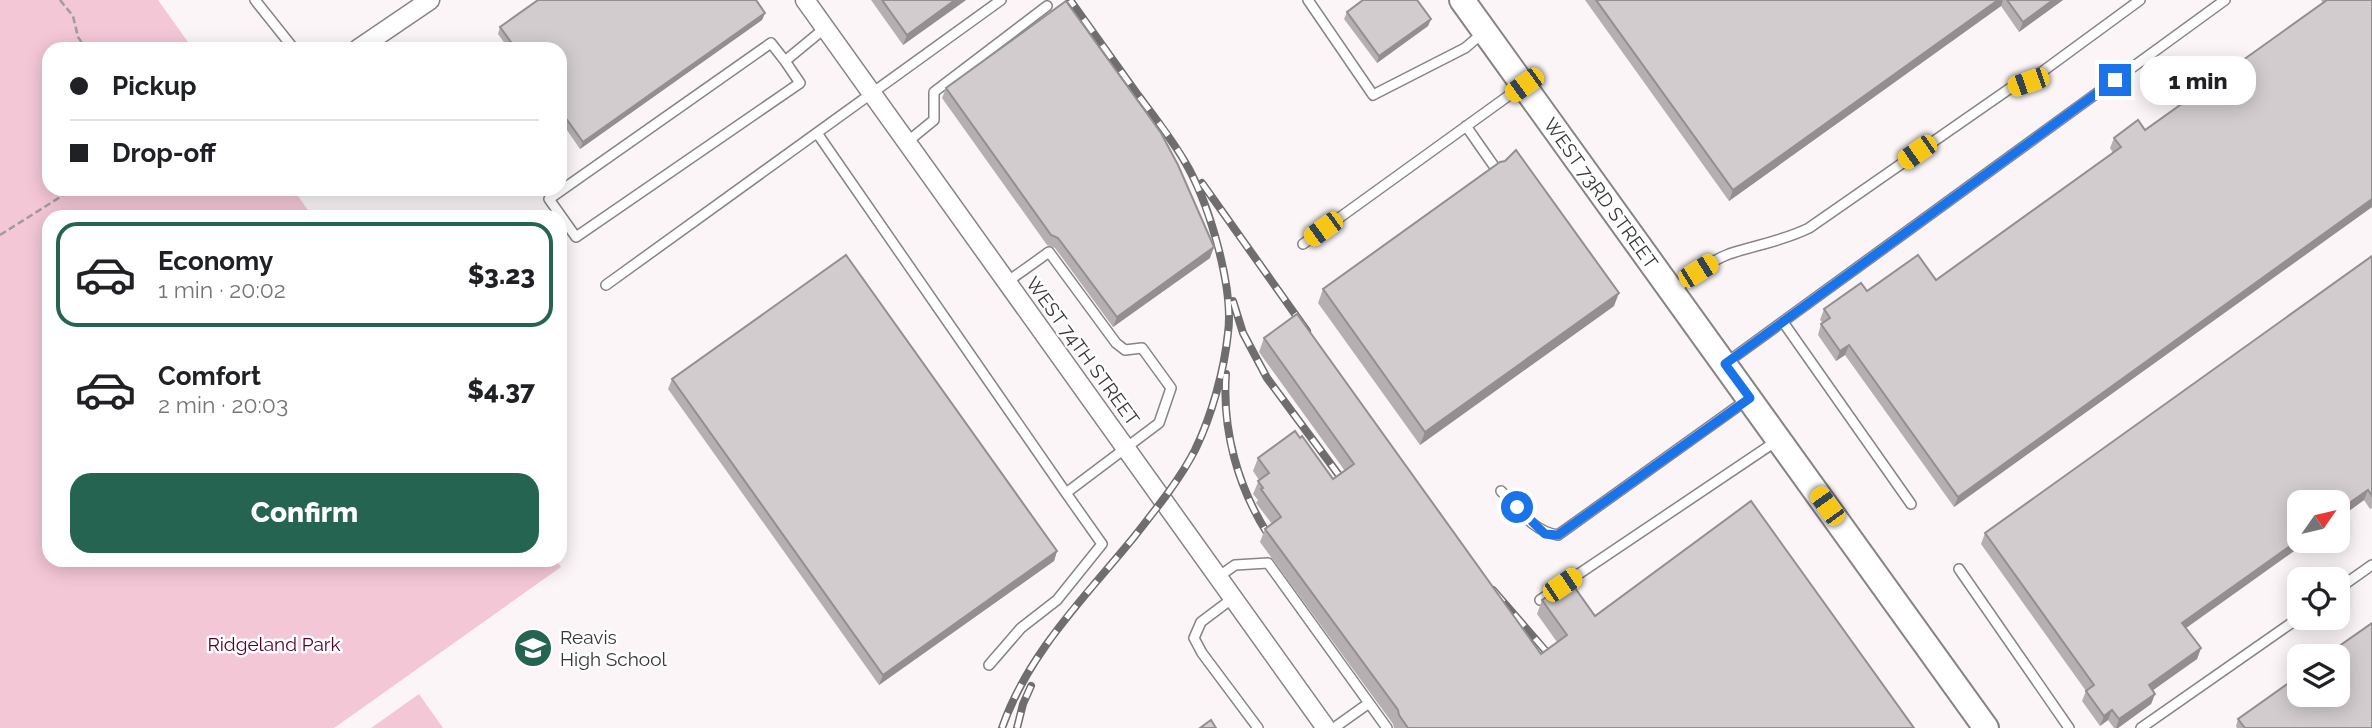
<!DOCTYPE html>
<html lang="en">
<head>
<meta charset="utf-8">
<style>
	:root { --surface:#fff; --page:#f6f6f6; --text:#202124; --muted:#757577; --line:#e0e0e0; --accent:#256451 }
	body { margin:0; font-family:Raleway,sans-serif; background:var(--page); color:var(--text); height:100vh; display:flex; flex-direction:column; font-size:26px; white-space:nowrap }
	* { box-sizing:border-box; margin:0 }
	p { font-size:23px; color:var(--muted) }
	.icon { flex:none; width:38px; height:38px; fill:none; stroke:currentColor; stroke-width:2; stroke-linecap:round; stroke-linejoin:round }
	.map { position:relative; flex:1; overflow:hidden }
	.side { position:absolute; left:42px; top:210px; width:525px; height:357px; display:flex; flex-direction:column; background:var(--surface); border-radius:21px; box-shadow:0 4px 18px #0003 }
	.side>* { flex:none }
	.banner { position:absolute; left:42px; top:42px; width:525px; height:154px; border-radius:21px; box-shadow:0 4px 18px #0003; display:grid; align-content:center; height:154px; padding:0 28px; background:var(--surface) }
	.needle { width:46px; rotate:56deg }
	.controls { position:absolute; left:2287px; top:490px; display:grid; gap:14px }
	.controls a { display:grid; place-items:center; width:63px; height:63px; border-radius:14px; background:var(--surface); box-shadow:0 4px 18px #0003; font-size:35px }
	.end { position:absolute; width:32px; height:32px; margin:-16px; border:9px solid #1a73e8; background:#fff; box-shadow:0 0 0 4px #fff }
	.from { border-radius:50% }
	.bubble { position:absolute; height:49px; border-radius:21px; background:var(--surface); box-shadow:0 4px 18px #0003; font-size:23px; font-weight:800; line-height:49px; text-align:center }
	.car { position:absolute; width:21px; height:42px; margin:-21px -10px; border-radius:9px; box-shadow:0 0 5px 2px #0007; background:linear-gradient(#f5c518 24%,#345 0 40%,#f5c518 0 76%,#345 0 86%,#f5c518 0) }
	.banner b { display:flex; align-items:center; gap:24px; height:66px; font-size:26px }
	.banner b+b { border-top:2px solid var(--line) }
	.banner i { width:18px; height:18px; background:var(--text) }
	ul { padding:12px 0 0; list-style:none }
	li { display:flex; align-items:center; gap:21px; height:105px; margin:0 14px 10px; padding:0 14px; border:4px solid transparent; border-radius:21px }
	li div { flex:1 }
	li b { display:block; font-size:26px }
	li em { font-style:normal; font-weight:800 }
	li.on { border-color:var(--accent) }
	li>.icon { width:63px; height:63px; stroke-width:1.5 }
	.button { display:flex; gap:14px; margin-top:auto; padding:14px 28px }
	.button a { flex:1; height:80px; border-radius:21px; background:var(--accent); color:#fff; font-size:28px; font-weight:800; line-height:80px; text-align:center }
	.map>svg:first-child { display:block }
	.green { fill:#f4c7d6 }
	.lines { fill:none; stroke-linecap:round; stroke-linejoin:round }
	.lane-casing { stroke:#888385; stroke-width:12 }
	.street-casing { stroke:#888385; stroke-width:21 }
	.secondary-casing { stroke:#888385; stroke-width:28 }
	.path { stroke:#a09c9d; stroke-width:2.5; stroke-dasharray:7 3.5; stroke-linecap:butt }
	.lane { stroke:#fff; stroke-width:9 }
	.street { stroke:#fff; stroke-width:18 }
	.secondary { stroke:#fff; stroke-width:24 }
	.rail-casing { stroke:#706d6e; stroke-width:8 }
	.rail { stroke:#fff; stroke-width:5; stroke-dasharray:16; stroke-linecap:butt }
	.wall { fill:#b5afb1 }
	.shaded-wall { fill:#938f90 }
	.building { fill:#d2ccce; stroke:#938f90; stroke-width:2 }
	.route { stroke:#1a73e8; stroke-width:9 }
	.labels { text-anchor:middle; dominant-baseline:central; stroke-width:5; stroke-linejoin:round; paint-order:stroke }
	.street-label { font-size:19px; fill:#373536; stroke:#fff }
	.poi-label { font-size:19px; fill:#373536; stroke:#fff; text-anchor:start }
	.park-label { font-size:19px; fill:#52002c; stroke:#fff }
</style>
</head>
<body>
<div class="map">
<svg width="2372" height="728" viewBox="0 0 2372 728">
	<rect width="100%" height="100%" fill="#fbf5f7"/>
	<!-- green -->
	<path class="green" d="M0,0H158L193,49H49V189H293L313,217H49V560H556L561,567L334,728H0Z
		M419,694L443,728H371Z"/>
	<g class="lines">
		<defs>
			<path id="lane" d="M255,0L294,49
				M1308,0L1373,95L1465,48L1484,32
				M785,61L771,43L549,199L576,237L800,83L785,61L825,28
				M1466,126L1496,169
				M817,133L1066,493L1159,423L1171,388L1142,348L1125,350L1116,343L1049,252L1007,282
				M907,142L934,120V92L1047,6
				M1303,244L1522,86
				M606,285L1001,0
				M1673,291C1690,278 1708,262 1729,254C1756,245 1783,241 1809,228L2009,89L2028,82L2140,0
				M1783,322L1911,504
				M1726,363L2225,0
				M1501,491C1518,508 1533,532 1558,535L1748,399
				M1959,569L2069,728
				M1218,577L1235,565L1268,563L1387,728
				M2338,589L2372,565
				M1233,598L1201,622L1194,638L1202,653L1258,728
				M1540,600L1778,440
				M989,665L1021,628L1057,600L1102,544L1066,493
				M1334,728L1369,703
				M2141,728L2300,617"/>
			<path id="street" d="M805,0L1326,728
				M358,49L430,0"/>
			<g id="secondary">
				<path id="s1" d="M1462,0L1986,728"/>
			</g>
		</defs>
		<!-- lane casing -->
		<use href="#lane" class="lane-casing"/>
		<!-- street casing -->
		<use href="#street" class="street-casing"/>
		<!-- secondary casing -->
		<use href="#secondary" class="secondary-casing"/>
		<!-- path -->
		<path class="path" d="M60,0L73,16L78,37L86,49
			M0,235L73,189"/>
		<!-- lane -->
		<use href="#lane" class="lane"/>
		<!-- street -->
		<use href="#street" class="street"/>
		<!-- secondary -->
		<use href="#secondary" class="secondary"/>
		<defs>
			<path id="rail" d="M1202,183L1307,331
				M1233,301L1243,333L1267,378L1344,482
				M1226,374C1222,431 1238,488 1269,536
				M1493,590L1551,657
				M1002,728C1028,653 1085,597 1134,537C1155,510 1179,481 1195,450C1212,415 1224,371 1228,333C1234,289 1210,208 1189,169C1175,143 1156,119 1138,95C1115,63 1093,32 1070,0
				M1017,728L1023,704L1031,686"/>
		</defs>
		<!-- rail casing -->
		<use href="#rail" class="rail-casing"/>
		<!-- rail -->
		<use href="#rail" class="rail"/>
	</g>
	<!-- wall -->
	<path class="wall" d="M871,0H966L903,45Z
		M1585,0H2063L2019,32L2001,6L1729,201Z
		M2321,0H2372V207L1954,507L1845,355L1836,361L1818,335L1821,324L1823,323L1820,320L1824,309L1936,280L2113,153L2110,148L2114,138L2145,130L2323,3Z
		M1347,12L1431,19L1428,26L1377,63L1344,19Z
		M765,13L762,20L580,149L560,120V49H509L498,34L500,27Z
		M946,88L1210,258L1113,327L1055,248L1047,245L942,98Z
		M2372,256V508L2370,509L2364,500L2338,519V502L2300,541H2308L2186,628L2201,648L2197,659L2152,690L2155,694L2151,704L2118,728H2114L2108,720L2100,726L2082,701L2086,691L1981,544L1985,533Z
		M1323,289L1614,306L1420,445L1318,303Z
		M1264,338L1541,654L1557,642L1537,614L1542,600L1595,616L1914,728H1394L1393,724L1260,542L1265,529L1272,524L1256,503L1258,500L1253,494L1259,480L1253,471L1258,458L1300,438L1333,479L1345,471L1259,352Z
		M672,379L1057,551L1054,561L879,685L668,389Z
		M2238,719L2372,728H2237L2236,726Z"/>
	<!-- shaded-wall -->
	<path class="shaded-wall" d="M955,0H966L903,45L907,35Z
		M1998,0H2003L2001,6L1729,201L1733,190Z
		M2053,0H2063L2019,32L2023,22Z
		M765,13L762,20L580,149L583,142Z
		M1431,19L1428,26L1377,63L1379,56Z
		M2372,199V207L1954,507L1958,497Z
		M1214,247L1210,258L1113,327L1117,317Z
		M1619,293L1614,306L1420,445L1425,432Z
		M1849,345L1845,355L1836,361L1840,351Z
		M2368,490L2364,500L2338,519V511Z
		M2300,539V541H2308L2179,633L2182,623Z
		M1057,551L1054,561L879,685L883,675Z
		M2201,648L2197,659L2145,696L2149,685Z
		M2155,694L2151,704L2118,728H2116L2119,719Z
		M2112,710L2108,720L2100,726L2104,716Z"/>
	<!-- building -->
	<path class="building" d="M538,0H756L765,13L583,142L560,110V49H516L500,27Z
		M882,0H955L907,35Z
		M1363,0H1417L1431,19L1379,56L1347,12Z
		M1596,0H1998L1733,190Z
		M2007,0H2053L2023,22Z
		M2327,0H2372V199L1958,497L1849,345L1840,351L1821,324L1830,318L1824,309L1861,283L1867,291L1918,255L1936,280L2121,147L2114,138L2138,120L2145,130Z
		M1066,1L1161,133L1178,165L1214,247L1117,317L1058,238L1051,235L946,88Z
		M1516,150L1619,293L1425,432L1323,289L1500,162L1505,161Z
		M846,255L1057,551L883,675L672,379Z
		M2372,256V496L2368,490L2338,511V502H2300V539L2182,623L2201,648L2149,685L2155,694L2119,719L2112,710L2104,716L2086,691L2094,685L1985,533Z
		M1297,314L1541,654L1567,635L1542,600L1570,581L1595,616L1751,501L1914,728H1408L1399,715L1398,710L1265,529L1281,517L1261,489L1263,488L1258,481L1269,473L1258,458L1295,431L1300,438L1302,436L1333,479L1354,464L1264,338Z
		M2372,623V728H2245L2238,719L2300,675V695H2338V656H2325Z
		M1211,720L1216,728H1200Z"/>
	<g class="lines">
		<!-- route -->
		<path class="route" d="M1517,507L1545,534L1558,535L1750,398L1725,364L2115,80"/>
	</g>
	<!-- icons -->
	<defs>
		<symbol id="school-disc" viewBox="-11 -11 22 22"><circle r="9.5" fill="#256451" stroke="#fff"/><path d="M0-5L7-2L0 1L-7-2ZM-4 1L0 2.5L4 1V4Q0 6-4 4Z" fill="#fff"/></symbol>
	</defs>
	<g fill-rule="evenodd">
		<use href="#school-disc" x="511" y="626" width="44" height="44"/>
	</g>
	<g class="labels">
		<!-- street labels -->
		<g class="street-label">
			<text stroke="none"><textPath href="#s1" startOffset="238">WEST 73RD STREET</textPath></text>
			<text transform="translate(1083 351) rotate(54)">WEST 74TH STREET</text>
		</g>
		<!-- poi labels -->
		<g class="poi-label">
			<text x="560" y="637">Reavis<tspan x="560" dy="22">High School</tspan></text>
		</g>
		<!-- park labels -->
		<g class="park-label">
			<text x="274" y="644">Ridgeland Park</text>
		</g>
	</g>
</svg>
<div class="controls">
<a><svg class="needle" viewBox="-14 -14 28 28"><path d="M0-13l5 13h-10z" fill="#e53935"/><path d="M0 13l5-13h-10z" fill="#757577"/></svg></a>
<a><svg class="icon" aria-label="locate" viewBox="0 0 24 24"><circle cx="12" cy="12" r="6"/><path d="M12 2v4M12 18v4M2 12h4M18 12h4"/></svg></a>
<a><svg class="icon" aria-label="layers" viewBox="0 0 24 24"><path d="M12 4l9 5-9 5-9-5zM3 14l9 5 9-5"/></svg></a>
</div>
<i class="end from" style="left:1517px;top:507px"></i>
<i class="end" style="left:2115px;top:80px"></i>
<div class="bubble" style="left:2140px;top:56px;width:116px">1 min</div>
<i class="car" style="left:2028px;top:82px;rotate:251deg"></i>
<i class="car" style="left:1524px;top:85px;rotate:234deg"></i>
<i class="car" style="left:1917px;top:152px;rotate:235deg"></i>
<i class="car" style="left:1323px;top:229px;rotate:234deg"></i>
<i class="car" style="left:1698px;top:271px;rotate:58deg"></i>
<i class="car" style="left:1827px;top:506px;rotate:324deg"></i>
<i class="car" style="left:1562px;top:585px;rotate:56deg"></i>
<div class="banner">
<b><i class="from"></i>Pickup</b>
<b><i></i>Drop-off</b>
</div>
<section class="side">
<ul>
<li class="on"><svg class="icon" aria-label="car" viewBox="0 0 24 24"><path d="M5 17H2v-5l4-1 3-4h7l3 4 3 1v5h-3M9 17h6M6 11h13"/><circle cx="7" cy="17" r="2"/><circle cx="17" cy="17" r="2"/></svg><div><b>Economy</b><p>1 min · 20:02</p></div><em>$3.23</em></li>
<li><svg class="icon" aria-label="car" viewBox="0 0 24 24"><path d="M5 17H2v-5l4-1 3-4h7l3 4 3 1v5h-3M9 17h6M6 11h13"/><circle cx="7" cy="17" r="2"/><circle cx="17" cy="17" r="2"/></svg><div><b>Comfort</b><p>2 min · 20:03</p></div><em>$4.37</em></li>
</ul>
<div class="button"><a>Confirm</a></div>
</section>
</div>
</body>
</html>
